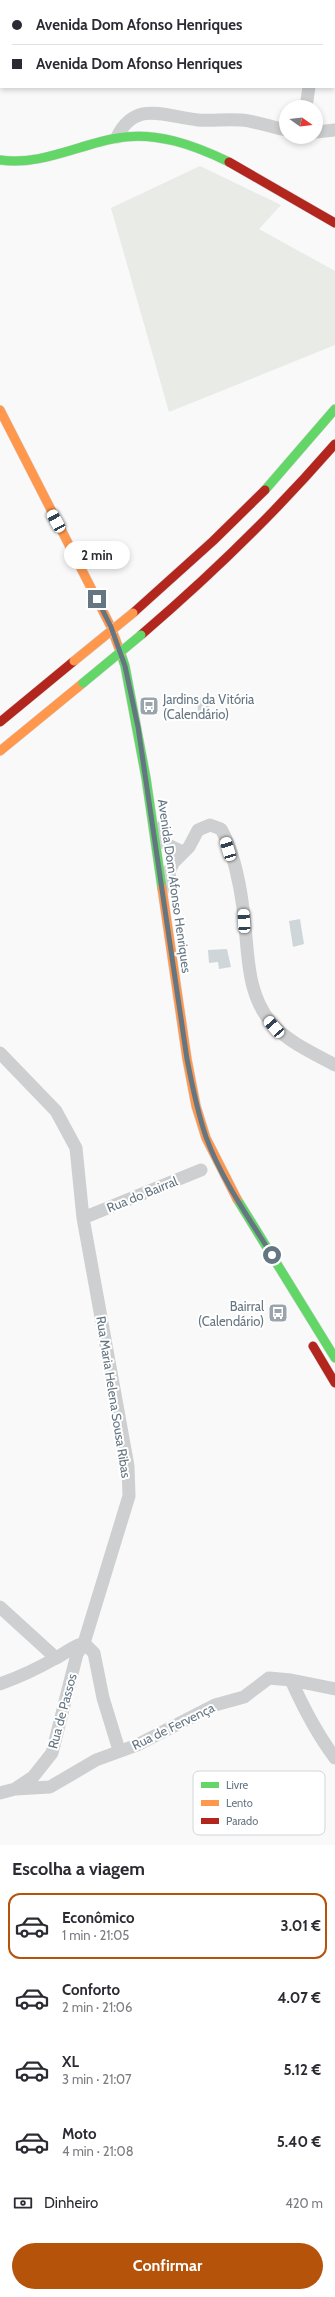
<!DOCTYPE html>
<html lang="pt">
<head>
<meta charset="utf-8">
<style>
	:root { --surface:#fff; --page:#f7f7f7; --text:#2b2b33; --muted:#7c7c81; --line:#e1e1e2; --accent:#b45309 }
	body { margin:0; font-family:Cabin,sans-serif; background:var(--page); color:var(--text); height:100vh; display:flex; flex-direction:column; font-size:15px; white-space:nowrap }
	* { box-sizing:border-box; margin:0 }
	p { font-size:13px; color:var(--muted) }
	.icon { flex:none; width:22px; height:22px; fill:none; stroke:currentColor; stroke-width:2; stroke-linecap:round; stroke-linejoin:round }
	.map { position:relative; height:1845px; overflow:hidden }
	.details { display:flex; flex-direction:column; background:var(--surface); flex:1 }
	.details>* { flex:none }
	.banner { position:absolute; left:0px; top:0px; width:335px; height:88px; box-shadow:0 2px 6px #0003; display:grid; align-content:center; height:88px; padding:0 12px; background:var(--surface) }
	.needle { width:26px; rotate:104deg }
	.fabs { position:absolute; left:279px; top:100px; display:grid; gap:8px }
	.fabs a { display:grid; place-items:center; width:44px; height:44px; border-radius:50%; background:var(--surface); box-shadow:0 2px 6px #0003; font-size:20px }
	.end { position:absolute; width:18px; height:18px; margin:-9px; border:5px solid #657683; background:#fff; box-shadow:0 0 0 2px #fff }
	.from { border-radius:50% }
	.bubble { position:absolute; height:28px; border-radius:14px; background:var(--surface); box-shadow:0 2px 6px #0003; font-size:13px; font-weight:700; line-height:28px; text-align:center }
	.car { position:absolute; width:12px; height:24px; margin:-12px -6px; border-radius:5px; box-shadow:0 0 3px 1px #0007; background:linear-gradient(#fff 24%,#345 0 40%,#fff 0 76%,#345 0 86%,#fff 0) }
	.banner b { display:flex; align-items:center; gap:14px; height:38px; font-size:15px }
	.banner b+b { border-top:1px solid var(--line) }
	.banner i { width:10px; height:10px; background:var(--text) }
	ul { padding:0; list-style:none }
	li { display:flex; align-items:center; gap:12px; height:66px; margin:0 8px 6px; padding:0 4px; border:2px solid transparent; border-radius:12px }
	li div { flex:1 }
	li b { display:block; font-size:15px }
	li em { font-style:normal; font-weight:700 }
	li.on { border-color:var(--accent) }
	li>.icon { width:36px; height:36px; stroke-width:1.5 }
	h2 { padding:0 12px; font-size:18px; line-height:48px }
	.pay { display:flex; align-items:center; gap:10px; height:44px; padding:0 12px; font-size:15px }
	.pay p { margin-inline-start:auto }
	.action { display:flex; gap:8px; margin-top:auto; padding:8px 12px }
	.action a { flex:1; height:46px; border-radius:24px; background:var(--accent); color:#fff; font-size:16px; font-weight:700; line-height:46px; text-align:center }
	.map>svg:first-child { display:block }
	.green { fill:#e8ebe6 }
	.water { fill:#ced6d9 }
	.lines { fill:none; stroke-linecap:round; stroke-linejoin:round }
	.fast-casing { stroke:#d5d6d7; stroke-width:10 }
	.slow-casing { stroke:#d5d6d7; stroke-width:10 }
	.jam-casing { stroke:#d5d6d7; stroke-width:10 }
	.street { stroke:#cecfd0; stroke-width:13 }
	.fast { stroke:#63d668; stroke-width:9 }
	.slow { stroke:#ff974d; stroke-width:9 }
	.jam { stroke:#b3261e; stroke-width:9 }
	.fast-bridge-casing { stroke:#d5d6d6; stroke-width:10; stroke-linecap:butt }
	.slow-bridge-casing { stroke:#d5d6d6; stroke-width:10; stroke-linecap:butt }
	.fast-bridge { stroke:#63d668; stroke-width:9 }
	.slow-bridge { stroke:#ff974d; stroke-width:9 }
	.route { stroke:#657683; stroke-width:5 }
	.labels { text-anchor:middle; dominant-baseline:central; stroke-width:4; stroke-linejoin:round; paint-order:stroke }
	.poi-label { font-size:13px; fill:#657683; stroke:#fff; text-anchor:start }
	.street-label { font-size:13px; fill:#657683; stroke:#fff }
	.key { fill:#fff; stroke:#d1d6da; stroke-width:1 }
	.key-label { font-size:11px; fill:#657683 }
</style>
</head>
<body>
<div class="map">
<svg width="335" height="1845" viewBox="0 0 335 1845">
	<rect width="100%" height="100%" fill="#f9f9f9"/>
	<!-- green -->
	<path class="green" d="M200,166L281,205L259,229L335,271V345L169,412L111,208Z"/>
	<!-- water -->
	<path class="water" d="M209,697L210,710L198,711L197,698Z
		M300,919L304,944L293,947L289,921Z
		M227,949L231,967L219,969L218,962L209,963L208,950Z"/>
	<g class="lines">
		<defs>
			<path id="fast" d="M0,160C40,166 78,145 117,138C156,131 194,145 229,162
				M265,490L335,409
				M121,654L125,666L146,778L162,888
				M237,1199L335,1358"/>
			<path id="slow" d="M0,410L111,627L121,654
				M0,751L83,683
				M162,888L187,1059L196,1106L206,1138L237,1199"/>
			<path id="jam" d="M229,162L335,223
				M133,613L213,541L265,490
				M141,635C210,576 275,513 335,444
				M0,722L74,661
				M313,1346L335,1383"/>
		</defs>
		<!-- fast casing -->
		<use href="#fast" class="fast-casing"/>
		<!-- slow casing -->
		<use href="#slow" class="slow-casing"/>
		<!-- jam casing -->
		<use href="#jam" class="jam-casing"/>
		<!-- street -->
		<path class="street" d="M334,10L335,9
			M306,107L309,87
			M316,132L335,130
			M117,137C136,99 165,117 198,120C212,121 226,119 241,120C256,121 271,127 286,130
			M162,827L164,843L183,852
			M171,887L169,872L173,863L189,847L198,830L210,825L221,829C233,850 240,885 243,908C249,948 244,994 274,1026C290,1043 315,1054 335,1065
			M0,1053L56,1111L76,1148L83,1218L128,1466L129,1496L84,1643L77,1654L52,1753L33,1777L15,1789
			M83,1218L201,1170
			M0,1607L56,1658
			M84,1643L94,1653L103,1698L119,1750
			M291,1680C303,1707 317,1734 335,1758
			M0,1684C19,1677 37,1669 54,1659C65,1654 72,1646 84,1643
			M0,1793L15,1789L50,1787L96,1760L137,1745L215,1705L244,1697L269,1678L291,1680L335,1689"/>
		<!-- fast -->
		<use href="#fast" class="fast"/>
		<!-- slow -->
		<use href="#slow" class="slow"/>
		<!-- jam -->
		<use href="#jam" class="jam"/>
		<defs>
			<path id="fast-bridge" d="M83,683L141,635"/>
			<path id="slow-bridge" d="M74,661L133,613"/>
		</defs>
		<!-- fast-bridge casing -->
		<use href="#fast-bridge" class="fast-bridge-casing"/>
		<!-- slow-bridge casing -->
		<use href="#slow-bridge" class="slow-bridge-casing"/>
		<!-- fast-bridge -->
		<use href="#fast-bridge" class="fast-bridge"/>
		<!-- slow-bridge -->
		<use href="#slow-bridge" class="slow-bridge"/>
	</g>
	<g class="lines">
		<!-- route -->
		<path class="route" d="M97,599L111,627L125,666L138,727L187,1059C192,1085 197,1111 206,1137C221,1178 248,1217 272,1255"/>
	</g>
	<!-- icons -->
	<defs>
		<symbol id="bus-square" viewBox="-11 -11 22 22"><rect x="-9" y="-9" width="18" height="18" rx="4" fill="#99a4ac" stroke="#fff"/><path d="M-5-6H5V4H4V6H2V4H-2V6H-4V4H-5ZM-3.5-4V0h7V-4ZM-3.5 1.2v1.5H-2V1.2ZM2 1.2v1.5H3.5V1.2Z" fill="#fff"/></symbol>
	</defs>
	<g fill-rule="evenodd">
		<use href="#bus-square" x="138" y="695" width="22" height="22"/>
		<use href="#bus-square" x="267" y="1302" width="22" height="22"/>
	</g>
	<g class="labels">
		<!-- poi labels -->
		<g class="poi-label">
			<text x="163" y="699">Jardins da Vitória<tspan x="163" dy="15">(Calendário)</tspan></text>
			<text x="264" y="1306" text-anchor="end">Bairral<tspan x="264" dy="15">(Calendário)</tspan></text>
		</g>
		<!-- street labels -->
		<g class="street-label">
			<text transform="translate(175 886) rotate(82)">Avenida Dom Afonso Henriques</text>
			<text transform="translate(142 1194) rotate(-22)">Rua do Bairral</text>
			<text transform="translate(114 1397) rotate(81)">Rua Maria Helena Sousa Ribas</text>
			<text transform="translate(62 1711) rotate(-75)">Rua de Passos</text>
			<text transform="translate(173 1726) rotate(-26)">Rua de Fervença</text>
		</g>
	</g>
	<!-- legend -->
	<rect x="193" y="1771" width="132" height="64" rx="6" class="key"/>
	<rect x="201" y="1782" width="18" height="6" fill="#63d668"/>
	<rect x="201" y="1800" width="18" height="6" fill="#ff974d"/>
	<rect x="201" y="1818" width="18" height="6" fill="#b3261e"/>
	<g class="key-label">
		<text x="226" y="1789">Livre</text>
		<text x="226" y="1807">Lento</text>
		<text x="226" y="1825">Parado</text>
	</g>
</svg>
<div class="fabs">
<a><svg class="needle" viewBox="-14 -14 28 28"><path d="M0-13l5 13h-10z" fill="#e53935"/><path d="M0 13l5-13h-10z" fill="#7c7c81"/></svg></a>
</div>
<i class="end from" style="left:272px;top:1255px"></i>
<i class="end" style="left:97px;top:599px"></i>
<div class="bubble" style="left:64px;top:541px;width:66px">2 min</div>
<i class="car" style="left:56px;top:521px;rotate:331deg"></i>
<i class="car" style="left:228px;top:849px;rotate:343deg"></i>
<i class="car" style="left:244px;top:921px;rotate:357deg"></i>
<i class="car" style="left:274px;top:1027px;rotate:319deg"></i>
<div class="banner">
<b><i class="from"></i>Avenida Dom Afonso Henriques</b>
<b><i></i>Avenida Dom Afonso Henriques</b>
</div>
</div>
<section class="details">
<h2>Escolha a viagem</h2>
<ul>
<li class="on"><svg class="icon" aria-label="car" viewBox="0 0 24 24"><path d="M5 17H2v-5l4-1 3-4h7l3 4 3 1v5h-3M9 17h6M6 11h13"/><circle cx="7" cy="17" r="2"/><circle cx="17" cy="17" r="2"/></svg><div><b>Econômico</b><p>1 min · 21:05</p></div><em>3.01 €</em></li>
<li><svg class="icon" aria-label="car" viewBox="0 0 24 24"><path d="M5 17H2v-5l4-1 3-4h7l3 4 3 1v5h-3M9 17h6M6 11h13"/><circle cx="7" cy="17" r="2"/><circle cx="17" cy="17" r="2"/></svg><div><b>Conforto</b><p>2 min · 21:06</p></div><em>4.07 €</em></li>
<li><svg class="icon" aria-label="car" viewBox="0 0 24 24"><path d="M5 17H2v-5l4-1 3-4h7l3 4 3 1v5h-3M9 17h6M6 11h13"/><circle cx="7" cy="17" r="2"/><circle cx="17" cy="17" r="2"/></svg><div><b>XL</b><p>3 min · 21:07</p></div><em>5.12 €</em></li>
<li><svg class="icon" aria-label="car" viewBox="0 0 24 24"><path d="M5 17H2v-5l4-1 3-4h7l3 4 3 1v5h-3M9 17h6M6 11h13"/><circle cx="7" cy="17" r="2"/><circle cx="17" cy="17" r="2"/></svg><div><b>Moto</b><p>4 min · 21:08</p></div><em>5.40 €</em></li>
</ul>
<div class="pay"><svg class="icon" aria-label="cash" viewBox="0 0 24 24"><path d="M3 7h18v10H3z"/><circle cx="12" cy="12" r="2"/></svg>Dinheiro<p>420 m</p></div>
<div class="action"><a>Confirmar</a></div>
</section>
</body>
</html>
